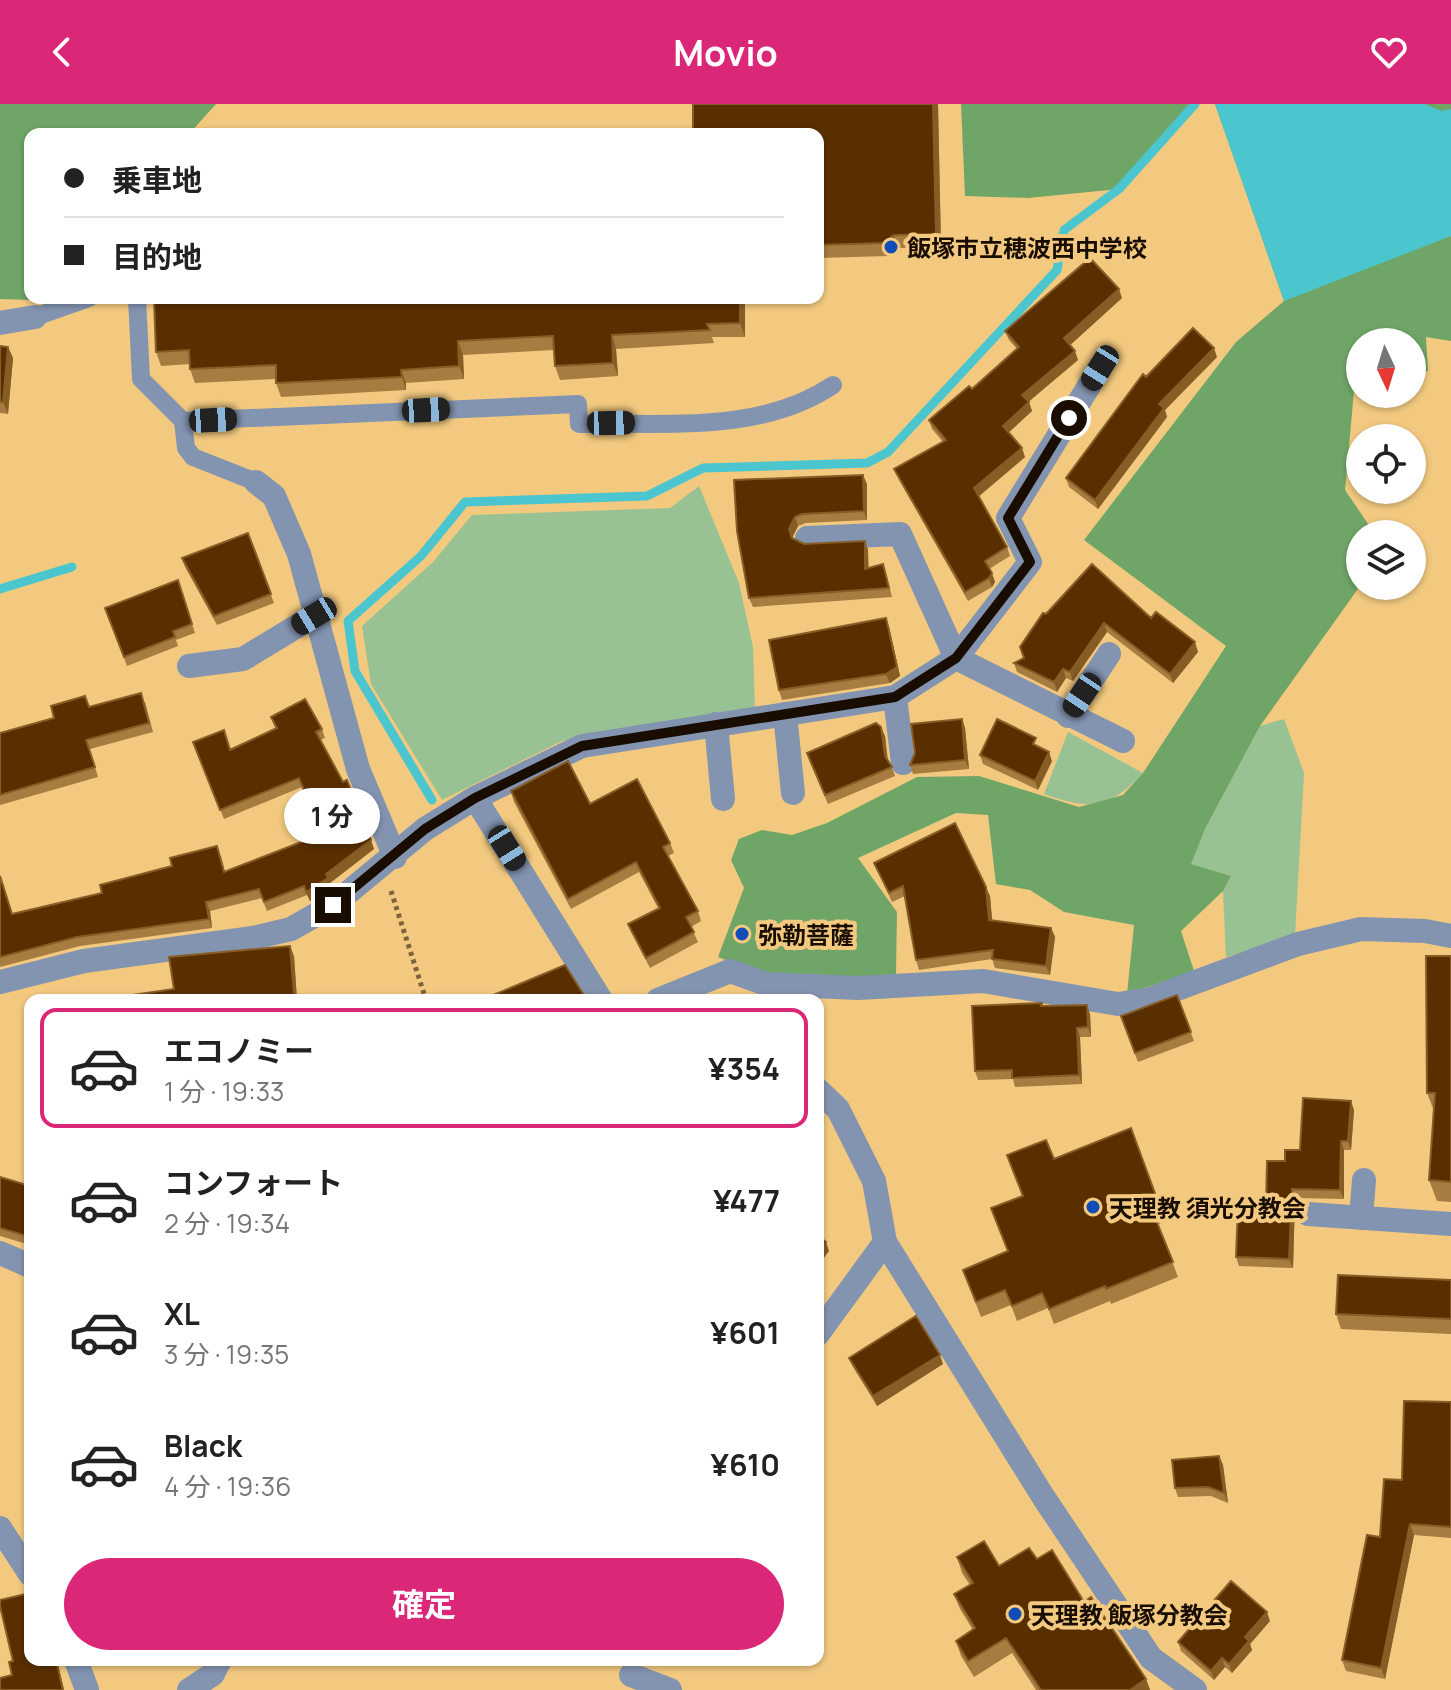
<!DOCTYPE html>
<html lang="ja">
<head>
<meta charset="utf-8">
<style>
	:root { --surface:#fff; --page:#f2f2f2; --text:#222; --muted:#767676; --line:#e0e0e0; --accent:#db2777 }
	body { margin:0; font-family:Manrope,"Noto Sans JP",sans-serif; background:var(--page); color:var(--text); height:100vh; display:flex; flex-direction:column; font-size:30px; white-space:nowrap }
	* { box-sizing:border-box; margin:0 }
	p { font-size:26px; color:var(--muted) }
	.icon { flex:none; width:44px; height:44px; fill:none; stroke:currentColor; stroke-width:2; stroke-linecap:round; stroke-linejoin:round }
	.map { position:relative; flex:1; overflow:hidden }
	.sheet { position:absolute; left:24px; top:890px; width:800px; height:672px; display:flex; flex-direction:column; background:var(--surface); border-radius:16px; box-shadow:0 2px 6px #0004 }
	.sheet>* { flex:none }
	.top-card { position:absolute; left:24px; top:24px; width:800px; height:176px; border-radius:16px; box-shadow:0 2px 6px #0004; display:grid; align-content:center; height:176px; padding:0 40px; background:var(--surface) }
	.needle { width:52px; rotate:176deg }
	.buttons { position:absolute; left:1346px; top:224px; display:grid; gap:16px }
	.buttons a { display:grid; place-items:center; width:80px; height:80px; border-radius:50%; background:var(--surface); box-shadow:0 2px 6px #0004; font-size:40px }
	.end { position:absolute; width:36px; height:36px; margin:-18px; border:10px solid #180d00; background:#fff; box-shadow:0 0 0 4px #fff }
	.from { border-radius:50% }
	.bubble { position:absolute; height:56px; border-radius:28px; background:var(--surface); box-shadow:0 2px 6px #0004; font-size:26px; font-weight:700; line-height:56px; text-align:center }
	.car { position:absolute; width:24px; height:48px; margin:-24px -12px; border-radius:10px; box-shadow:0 0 6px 2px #0007; background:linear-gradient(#222 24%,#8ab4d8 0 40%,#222 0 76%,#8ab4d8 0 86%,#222 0) }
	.top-card b { display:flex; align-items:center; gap:28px; height:76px; font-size:30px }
	.top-card b+b { border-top:2px solid var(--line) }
	.top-card i { width:20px; height:20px; background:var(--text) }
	ul { padding:14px 0 0; list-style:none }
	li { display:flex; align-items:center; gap:24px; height:120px; margin:0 16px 12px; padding:0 24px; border:4px solid transparent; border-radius:16px }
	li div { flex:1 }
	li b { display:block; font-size:30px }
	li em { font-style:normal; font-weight:700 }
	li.selected { border-color:var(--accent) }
	li>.icon { width:72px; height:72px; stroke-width:1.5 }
	.action { display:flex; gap:16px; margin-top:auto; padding:16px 40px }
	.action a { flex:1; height:92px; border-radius:48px; background:var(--accent); color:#fff; font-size:32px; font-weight:700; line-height:92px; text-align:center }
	header { display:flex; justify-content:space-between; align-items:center; height:104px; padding:0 40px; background:var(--accent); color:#fff; font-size:36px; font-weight:700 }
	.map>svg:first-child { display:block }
	.green { fill:#99c294 }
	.forest { fill:#6fa667 }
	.water { fill:#4bc6ce }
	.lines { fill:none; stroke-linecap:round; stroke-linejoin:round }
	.stream { stroke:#4bc6ce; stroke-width:9 }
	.path { stroke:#7d643b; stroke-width:5; stroke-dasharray:4 4; stroke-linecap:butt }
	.service { stroke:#8394b1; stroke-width:18 }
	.minor { stroke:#8394b1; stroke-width:24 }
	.wall { fill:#a67c40 }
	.shaded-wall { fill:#875d26 }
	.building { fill:#592f00; stroke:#875d26; stroke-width:2 }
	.route { stroke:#180d00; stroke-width:10 }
	.poi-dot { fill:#114cb7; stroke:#f2c97f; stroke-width:3 }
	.labels { text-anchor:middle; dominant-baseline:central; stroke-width:8; stroke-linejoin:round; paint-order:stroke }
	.poi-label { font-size:24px; font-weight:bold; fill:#180d00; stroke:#f2c97f; text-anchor:start }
</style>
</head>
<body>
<header><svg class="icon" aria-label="back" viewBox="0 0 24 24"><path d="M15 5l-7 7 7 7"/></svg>Movio<svg class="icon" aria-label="heart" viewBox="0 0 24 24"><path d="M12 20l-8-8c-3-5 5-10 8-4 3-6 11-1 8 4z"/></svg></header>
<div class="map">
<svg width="1451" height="1586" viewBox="0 0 1451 1586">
	<rect width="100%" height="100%" fill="#f2c97f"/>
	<!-- green -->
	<path class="green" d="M699,382L739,479L753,543L755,606L562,637L442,696L371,580L362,522L433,458L472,411L670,404Z
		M1284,615L1304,669L1295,832L1226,853L1223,787L1231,772L1190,760L1205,725L1260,622Z
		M1068,628L1143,669C1110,705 1088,706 1044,690Z"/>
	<!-- forest -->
	<path class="forest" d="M0,0H216L189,30H30V196L0,195Z
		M961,0H1195L1119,85L1028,94L965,92Z
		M1215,0H1451V237L1426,233L1428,267L1412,271V238H1360V285L1354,287L1345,386L1375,430H1360V482L1260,622L1205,725L1191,760L1231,772L1223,787L1181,827L1194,867L1127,890L1134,821L1064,808L1030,786L996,780L988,711L956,709L858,754L897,808L896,870L836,877L768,873L718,853L744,784L731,756L739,735L762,726L792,731L827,719L917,673L979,672L1079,703L1123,691L1143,669L1226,542L1084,436L1236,238L1284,197Z"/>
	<!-- water -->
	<path class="water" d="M1215,0H1424L1442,7L1451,5V132L1284,197Z"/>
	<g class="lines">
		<!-- stream -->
		<path class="stream" d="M0,485L72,463
			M432,696L355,567L348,517L421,452L465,398L647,392L703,364L867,359L888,348L1057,166L1064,126L1119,85L1195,0"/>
		<!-- path -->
		<path class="path" d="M391,787L426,896"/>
		<!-- service -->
		<path class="service" d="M137,194L141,275L183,317L186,344L193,353L256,378
			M35,213L89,194
			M183,317L578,300L579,320C663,318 761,330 833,281"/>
		<!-- minor -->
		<path class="minor" d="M0,219L35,213
			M256,378L274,392L299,450L358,665L395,753
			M807,434L900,430L956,554L1123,637
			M189,562L243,555L314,512
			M895,593L903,659
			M785,610L793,689
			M1068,612L1109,550
			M716,620L723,695
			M475,694L582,642L895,593L956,554L1030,458L1008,414L1100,264
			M0,878L84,857L253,834L291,825L333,801L425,725L475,694L601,896
			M658,896L730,867L766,880L858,884L983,877L1118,900L1150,895L1298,840L1361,825L1425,827L1451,832
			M818,986L838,1005L874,1077L885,1138L1044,1394L1151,1554L1195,1586
			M1308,1110L1451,1120
			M1361,1114L1364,1076
			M0,1149L30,1162
			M818,1230L885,1138
			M0,1424L30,1470
			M76,1556L87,1586
			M631,1571L670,1586
			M189,1586L213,1570L220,1556"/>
	</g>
	<!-- wall -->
	<path class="wall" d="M938,0L941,144H899L888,152L818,154V30Z
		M154,194H745V233H712L714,239L616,245L618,272L560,276L555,262L554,246L463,251L464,275L406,279V286L281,293L276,279V275L195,279L190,265V260L161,262L156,248Z
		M1122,194L1070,241L1078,256L1028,297L1032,307L1009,328L1025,353L979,392L1007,443L1010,452L989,465L995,478L992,483L968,497L898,374L894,365L943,338L932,325L929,316L972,285L1017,245L1009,236L1005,227Z
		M0,242L8,243L13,254L8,310L0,309Z
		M1217,253L1165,306L1167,313L1098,405L1069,383L1066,374L1146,273Z
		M734,376L867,380V416L806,419L798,422L792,434L804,440L865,437L868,446V464L886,469L892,493L753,503L749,494Z
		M248,429L274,499L217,521L185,463L182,454Z
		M178,476L195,529L176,536L178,542L127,562L105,504Z
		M1046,510L1151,514L1198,548L1173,579L1107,528L1073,577L1066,574L1057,588L1017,568L1014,559L1024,554Z
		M886,514L889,523L900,572L890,579L782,596L779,586Z
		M145,598L153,628L90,645L98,673L0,701V629L89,603Z
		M271,613L322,625L325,634L320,636L374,745L330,779L331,783L310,797L307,791L267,807L262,794L210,807L212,824L80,842L0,863V771L12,810L102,789L221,752L225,768L321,730L302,683L224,715L193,638L230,645L275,624Z
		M962,615L965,624L969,665L913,670L910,661Z
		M885,632L888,656L892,663L895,672L828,700L810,658Z
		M1039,643L1052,657L1038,686L983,660L980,651Z
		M511,687L590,700L670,739L674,749L668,752L698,807L701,817L691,823L698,838L650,864L632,830L628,820L658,804L639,768L571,805L514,698Z
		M874,759L990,792L992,817L1051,824L1055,833L1050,871L995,864L992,855L919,866L916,856L905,792L892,798Z
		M294,852L297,896H98L174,885Z
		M1451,852V1098L1437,1097L1429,1076L1434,1007L1427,989Z
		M1177,891L1194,937L1138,958L1121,912Z
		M1042,899L1043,902L1090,910L1091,933H1080L1082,980L1015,983L1013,975L978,976L975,967Z
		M1354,1006L1351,1046H1344V1095L1295,1094L1293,1164L1239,1162L1236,1153L1266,1103L1285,1057Z
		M1131,1024L1165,1118L1158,1120L1178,1173L1111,1200L1110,1197L1054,1220L1048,1204L1017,1217L1011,1201L981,1213L963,1166L1008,1147L1054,1055Z
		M0,1073L30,1082V1141L0,1132Z
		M1451,1176V1230L1341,1225L1336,1210Z
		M849,1254L943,1260L877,1302L853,1263Z
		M1451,1298V1434L1414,1431L1385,1575L1346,1567L1342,1556L1380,1433L1402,1376Z
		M1219,1352L1223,1361L1228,1399L1211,1392L1178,1393L1175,1384Z
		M957,1453L999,1462L1037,1455L1084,1498L1146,1575L1150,1586H1036L1012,1549L974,1573L961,1552L956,1537L973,1526L960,1505L954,1490L970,1481L962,1469Z
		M1270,1517L1250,1540L1252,1546L1232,1569L1225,1563L1214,1576L1181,1547L1178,1538Z"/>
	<!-- shaded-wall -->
	<path class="shaded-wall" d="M933,0H938L941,144L936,130Z
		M894,131L899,144L888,152L883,139Z
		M1119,185L1122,194L1068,243L1064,234Z
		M740,194H745V233L740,219Z
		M612,231L616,245L618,272L613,259Z
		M458,237L463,251L464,275L459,262Z
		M8,243L13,254L8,310L3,298Z
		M1214,244L1217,253L1165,306L1167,313L1098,405L1095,396L1159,300Z
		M1075,247L1078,256L1026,300L1022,291Z
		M401,266L406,279V286L402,273Z
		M1029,298L1032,307L1006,331L1003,322Z
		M1022,344L1025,353L978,393L974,384Z
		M863,371L867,380V416L864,407Z
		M795,413L798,422L792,434L789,425Z
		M865,437L868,446L869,474L865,465Z
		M992,469L995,478L992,483L989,474Z
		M886,514L889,523L900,572L890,579L886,570Z
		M1104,519L1107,528L1073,577L1070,568Z
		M1195,538L1198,548L1173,579L1170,570Z
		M1063,565L1066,574L1057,588L1054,578Z
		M962,615L965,624L969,665L965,656Z
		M881,623L885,632L888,662L885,652Z
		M1049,648L1052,657L1038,686L1035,677Z
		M371,736L374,745L330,779L331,783L310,797L306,788L326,770Z
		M986,783L990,792L993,825L989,816Z
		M206,798L210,807L212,824L209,815Z
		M1051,824L1055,833L1050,871L1046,862Z
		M290,842L294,852L297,896H296L294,891Z
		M1087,901L1090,910L1091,933L1088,923Z
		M1077,924L1080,933L1082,980L1079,971Z
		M1351,997L1354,1006L1351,1046L1348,1037Z
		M1341,1037L1344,1046V1095L1340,1086Z
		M1292,1085L1295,1094L1293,1164L1289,1155Z
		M826,1138L829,1147L818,1162V1148Z
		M940,1251L943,1260L877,1302L873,1292Z
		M1219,1352L1223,1361L1228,1399L1224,1389Z
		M1410,1420L1414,1431L1385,1575L1381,1564Z
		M1267,1508L1270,1517L1250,1540L1252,1546L1232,1569L1229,1560L1245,1533Z
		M1222,1554L1225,1563L1214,1576L1211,1567Z
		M56,1556L58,1560L64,1586H63Z
		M1146,1575L1150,1586H1130Z"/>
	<!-- building -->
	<path class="building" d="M693,0H933L936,130L894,131L883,139L818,141V30H693Z
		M1090,154L1119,185L1064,234L1075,247L1022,291L1029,298L1003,322L1022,344L974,384L1007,443L985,457L992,469L989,474L965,488L894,365L946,336L929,316L969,282L972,285L1019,243L1005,227Z
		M154,194H740V219L707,220L710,226L612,231L613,259L555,262L553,232L458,237L459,262L401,266L402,273L276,279V261L190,265L189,246L156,248Z
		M1193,224L1214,244L1159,300L1164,304L1095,396L1066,374L1143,270L1146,273Z
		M0,242L8,243L3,298H0Z
		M863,371L864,407L802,410L795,413L789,425L792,434L804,440L865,437V465L883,460L889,484L749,494L737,427L734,376Z
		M248,429L271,490L214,512L182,454Z
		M1092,460L1151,514L1156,508L1195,538L1170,570L1104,519L1070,568L1063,565L1054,578L1014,559L1024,554L1020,543L1043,509L1046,510Z
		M178,476L192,520L173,527L175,533L124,553L105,504Z
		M886,514L897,563L886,570L779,586L769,536Z
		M141,589L149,619L86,636L95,663L0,691V629L54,614L51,602L85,592L89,603Z
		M305,595L322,625L316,628L343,678L347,676L371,736L326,770L328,774L306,788L304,782L264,798L259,785L206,798L209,815L77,833L0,853V772L12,810L102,789L100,781L172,762L170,754L217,742L224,768L322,730L299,674L220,706L193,638L224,626L230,646L277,624L271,613Z
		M962,615L965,656L910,661L915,649L911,620Z
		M997,615L1036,634L1033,640L1049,648L1035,677L980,651Z
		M876,619L881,623L885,652L892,663L825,691L807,649Z
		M568,657L590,700L637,675L670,739L663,743L698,807L686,813L694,828L646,854L628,820L660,804L636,758L568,795L511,687Z
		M955,719L986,783L989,816L1051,824L1046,862L992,855L993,846L916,856L903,782L889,789L874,759Z
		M290,842L294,891L237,896H98L174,885L169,853Z
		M1426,852H1451V1078L1429,1076L1435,989H1427Z
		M565,861L587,896H487L486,894Z
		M1177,891L1191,928L1135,949L1121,912Z
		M1042,899L1041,902L1087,901L1088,923L1077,924L1079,971L1012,974V966L975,967L972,902Z
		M1303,994L1351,997L1348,1037H1341L1340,1086L1292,1085L1289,1155L1236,1153L1238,1102L1266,1103L1267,1057H1285V1046H1300Z
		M1131,1024L1160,1103L1152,1106L1173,1158L1106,1185L1105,1182L1049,1205L1042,1189L1012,1202L1005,1186L976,1198L963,1166L1008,1147L991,1104L1023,1092L1007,1051L1046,1036L1054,1055Z
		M0,1073L30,1082V1133L0,1124Z
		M818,1132L826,1138L818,1148Z
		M1338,1171L1451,1176V1215L1336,1210Z
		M916,1212L940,1251L873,1292L849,1254Z
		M1404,1297L1451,1298V1423L1410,1420L1381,1564L1342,1556L1367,1431L1380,1433L1384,1375L1402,1376Z
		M1219,1352L1224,1389L1208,1383L1175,1384L1172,1356Z
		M984,1437L999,1462L1029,1444L1037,1455L1052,1446L1084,1498L1091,1493L1146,1575L1130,1586H1041L1006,1534L968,1557L956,1537L975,1524L954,1490L973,1479L957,1453Z
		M1231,1477L1267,1508L1245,1533L1249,1537L1229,1560L1222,1554L1211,1567L1178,1538Z
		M30,1489V1556H56L63,1586H0V1574L12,1571L9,1558L13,1557L0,1502V1496Z"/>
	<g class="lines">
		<!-- route -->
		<path class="route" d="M333,801L425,725L475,694L582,642L895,593L956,554L1030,458L1008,414L1069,314"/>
	</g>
	<!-- markers -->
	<g class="poi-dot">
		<circle cx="891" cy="143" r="8"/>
		<circle cx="742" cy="830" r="8"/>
		<circle cx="1093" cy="1103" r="8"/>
		<circle cx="1015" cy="1510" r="8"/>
	</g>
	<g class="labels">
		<!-- poi labels -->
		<g class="poi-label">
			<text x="907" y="143">飯塚市立穂波西中学校</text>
			<text x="758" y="830">弥勒菩薩</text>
			<text x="1109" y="1103">天理教 須光分教会</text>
			<text x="1031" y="1510">天理教 飯塚分教会</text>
		</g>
	</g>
</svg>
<div class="buttons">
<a><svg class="needle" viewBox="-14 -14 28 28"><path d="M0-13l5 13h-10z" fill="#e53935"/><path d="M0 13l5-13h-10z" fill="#767676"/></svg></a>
<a><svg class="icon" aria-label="locate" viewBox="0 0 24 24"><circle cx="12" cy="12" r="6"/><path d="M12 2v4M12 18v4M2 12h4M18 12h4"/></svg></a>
<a><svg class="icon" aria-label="layers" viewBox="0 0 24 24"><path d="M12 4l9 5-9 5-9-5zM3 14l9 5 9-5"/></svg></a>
</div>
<i class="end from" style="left:1069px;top:314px"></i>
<i class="end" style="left:333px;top:801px"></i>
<div class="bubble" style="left:284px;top:684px;width:96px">1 分</div>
<i class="car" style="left:1100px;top:264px;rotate:212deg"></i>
<i class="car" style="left:426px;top:306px;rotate:87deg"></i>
<i class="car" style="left:213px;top:316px;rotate:87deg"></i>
<i class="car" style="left:611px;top:319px;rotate:89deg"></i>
<i class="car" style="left:314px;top:512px;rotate:239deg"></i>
<i class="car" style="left:1082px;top:591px;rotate:214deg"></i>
<i class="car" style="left:507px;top:744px;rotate:148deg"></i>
<div class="top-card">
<b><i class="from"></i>乗車地</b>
<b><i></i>目的地</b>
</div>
<section class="sheet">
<ul>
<li class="selected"><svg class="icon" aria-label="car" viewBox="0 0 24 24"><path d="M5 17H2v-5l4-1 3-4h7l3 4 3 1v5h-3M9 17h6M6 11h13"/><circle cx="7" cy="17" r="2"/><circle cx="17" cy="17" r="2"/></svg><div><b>エコノミー</b><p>1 分 · 19:33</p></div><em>¥354</em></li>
<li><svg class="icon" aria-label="car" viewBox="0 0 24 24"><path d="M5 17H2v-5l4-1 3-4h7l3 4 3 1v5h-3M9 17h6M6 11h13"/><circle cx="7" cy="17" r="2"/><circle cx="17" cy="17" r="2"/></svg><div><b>コンフォート</b><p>2 分 · 19:34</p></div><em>¥477</em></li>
<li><svg class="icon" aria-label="car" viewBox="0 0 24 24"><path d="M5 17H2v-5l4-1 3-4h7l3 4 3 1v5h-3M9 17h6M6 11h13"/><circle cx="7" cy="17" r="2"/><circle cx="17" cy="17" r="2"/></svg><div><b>XL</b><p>3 分 · 19:35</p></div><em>¥601</em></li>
<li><svg class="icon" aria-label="car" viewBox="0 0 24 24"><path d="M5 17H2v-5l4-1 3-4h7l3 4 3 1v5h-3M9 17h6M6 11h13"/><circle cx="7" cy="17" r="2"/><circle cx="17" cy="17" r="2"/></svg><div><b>Black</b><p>4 分 · 19:36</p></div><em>¥610</em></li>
</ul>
<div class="action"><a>確定</a></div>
</section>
</div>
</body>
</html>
